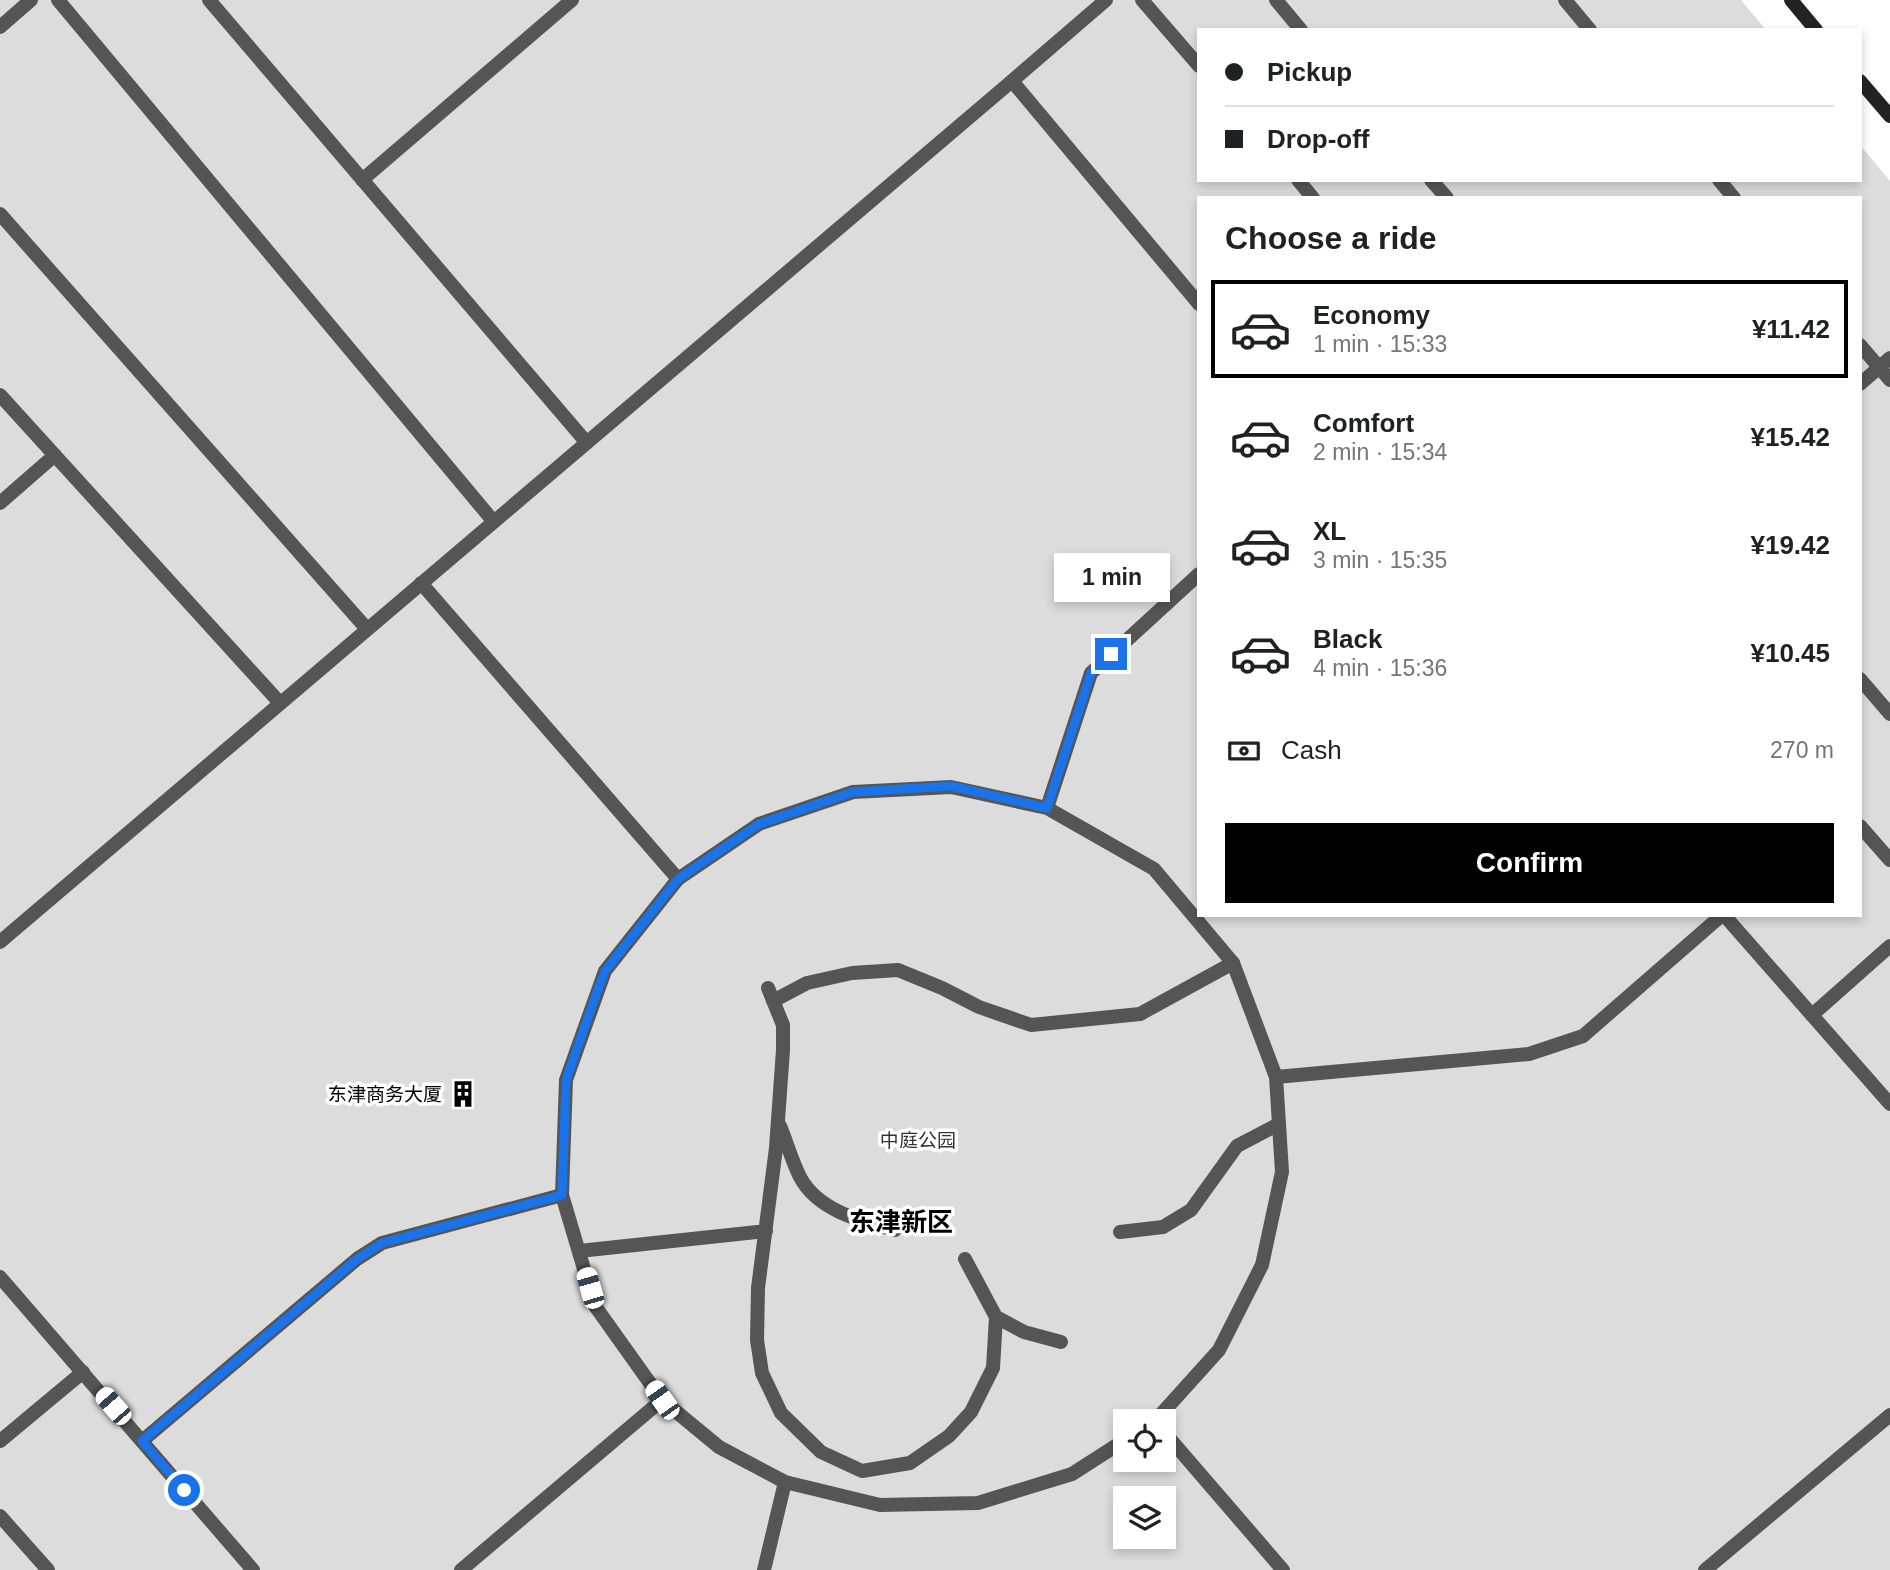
<!DOCTYPE html>
<html lang="en">
<head>
<meta charset="utf-8">
<style>
	:root { --surface:#fff; --page:#f2f2f2; --text:#202124; --muted:#757577; --line:#e0e0e0; --accent:#000 }
	body { margin:0; font-family:Arial,"Noto Sans SC",sans-serif; background:var(--page); color:var(--text); height:100vh; display:flex; flex-direction:column; font-size:26px; white-space:nowrap }
	* { box-sizing:border-box; margin:0 }
	p { font-size:23px; color:var(--muted) }
	.icon { flex:none; width:38px; height:38px; fill:none; stroke:currentColor; stroke-width:2; stroke-linecap:round; stroke-linejoin:round }
	.map { position:relative; flex:1; overflow:hidden }
	.side { position:absolute; left:1197px; top:196px; width:665px; height:721px; display:flex; flex-direction:column; background:var(--surface); border-radius:0px; box-shadow:0 4px 10px #0003 }
	.side>* { flex:none }
	.banner { position:absolute; left:1197px; top:28px; width:665px; height:154px; border-radius:0px; box-shadow:0 4px 10px #0003; display:grid; align-content:center; height:154px; padding:0 28px; background:var(--surface) }
	.fabs { position:absolute; left:1113px; top:1409px; display:grid; gap:14px }
	.fabs a { display:grid; place-items:center; width:63px; height:63px; border-radius:0px; background:var(--surface); box-shadow:0 4px 10px #0003; font-size:35px }
	.end { position:absolute; width:32px; height:32px; margin:-16px; border:9px solid #1a73e8; background:#fff; box-shadow:0 0 0 4px #fff }
	.from { border-radius:50% }
	.bubble { position:absolute; height:49px; border-radius:0px; background:var(--surface); box-shadow:0 4px 10px #0003; font-size:23px; font-weight:800; line-height:49px; text-align:center }
	.car { position:absolute; width:21px; height:42px; margin:-21px -10px; border-radius:9px; box-shadow:0 0 5px 2px #0007; background:linear-gradient(#fff 24%,#345 0 40%,#fff 0 76%,#345 0 86%,#fff 0) }
	.banner b { display:flex; align-items:center; gap:24px; height:66px; font-size:26px }
	.banner b+b { border-top:2px solid var(--line) }
	.banner i { width:18px; height:18px; background:var(--text) }
	ul { padding:0; list-style:none }
	li { display:flex; align-items:center; gap:21px; height:98px; margin:0 14px 10px; padding:0 14px; border:4px solid transparent; border-radius:0px }
	li div { flex:1 }
	li b { display:block; font-size:26px }
	li em { font-style:normal; font-weight:800 }
	li.active { border-color:var(--accent) }
	li>.icon { width:63px; height:63px; stroke-width:1.5 }
	h2 { padding:0 28px; font-size:32px; line-height:84px }
	.pay { display:flex; align-items:center; gap:18px; height:77px; padding:0 28px; font-size:26px }
	.pay p { margin-inline-start:auto }
	.cta { display:flex; gap:14px; margin-top:auto; padding:14px 28px }
	.cta a { flex:1; height:80px; border-radius:0px; background:var(--accent); color:#fff; font-size:28px; font-weight:800; line-height:80px; text-align:center }
	.map>svg:first-child { display:block }
	.green { fill:#dcdcdc; fill-rule:evenodd }
	.lines { fill:none; stroke-linecap:round; stroke-linejoin:round }
	.lane { stroke:#555; stroke-width:14 }
	.street { stroke:#555; stroke-width:14 }
	.secondary { stroke:#222; stroke-width:14 }
	.route { stroke:#1a73e8; stroke-width:9 }
	.labels { text-anchor:middle; dominant-baseline:central; stroke-width:7; stroke-linejoin:round; paint-order:stroke }
	.poi-label { font-size:19px; fill:#000; stroke:#fff; text-anchor:end }
	.park-label { font-size:19px; fill:#333; stroke:#fff }
	.district-label { font-size:26px; font-weight:bold; fill:#000; stroke:#fff }
</style>
</head>
<body>
<div class="map">
<svg width="1890" height="1570" viewBox="0 0 1890 1570">
	<rect width="100%" height="100%" fill="#fff"/>
	<!-- green -->
	<path class="green" d="M0,0H1741L1766,30H1199V180H1860V145L1890,181V1570H0ZM1199,198H1860V915H1199ZM1125,1421H1164V1460H1125ZM1125,1498H1164V1536H1125Z"/>
	<g class="lines">
		<!-- lane -->
		<path class="lane" d="M1142,0L1199,66
			M1276,0L1301,30
			M1012,81L1106,0
			M1298,180L1313,198
			M1431,180L1447,198
			M1860,679L1890,714
			M1047,808L1091,673L1199,574
			M1860,826L1890,860
			M1812,1015L1890,946
			M1276,1077L1529,1054L1583,1036L1722,915
			M1125,1440L1072,1474L978,1503L880,1505L785,1482L719,1447L662,1400L595,1306L562,1195L566,1080L605,971L678,879L759,824L853,792L951,787L1047,808L1154,869L1233,963L1276,1077L1282,1172L1262,1265L1219,1350L1155,1421
			M0,1441L83,1372
			M142,1441L357,1259L382,1243L562,1195
			M0,1516L48,1570
			M764,1570L785,1482"/>
		<!-- street -->
		<path class="street" d="M58,0L494,522
			M209,0L587,443
			M1565,0L1590,30
			M0,27L31,0
			M362,180L572,0
			M1719,180L1734,198
			M0,214L367,629
			M1860,345L1890,380
			M1860,384L1890,358
			M0,395L280,703
			M0,503L55,455
			M421,583L678,879
			M1724,915L1890,1104
			M0,942L1012,81L1199,304
			M768,988L783,1025V1050L776,1148L758,1288L757,1340L762,1373L781,1413L821,1452L862,1471L910,1463L949,1436L971,1412L993,1368L996,1317L965,1259
			M773,1001L807,983L852,973L898,970L942,988L979,1007L1031,1025L1140,1014L1233,963
			M780,1126C787,1143 792,1161 800,1177C818,1211 861,1221 895,1230
			M1120,1232L1163,1227L1191,1210L1237,1146L1279,1124
			M579,1251L766,1231
			M0,1277L253,1570
			M996,1317L1024,1332L1061,1342
			M1164,1432L1283,1570
			M461,1570L662,1400
			M1705,1570L1890,1415"/>
		<!-- secondary -->
		<path class="secondary" d="M1791,0L1816,30
			M1860,81L1890,116"/>
	</g>
	<g class="lines">
		<!-- route -->
		<path class="route" d="M184,1490L142,1441L357,1259L382,1243L562,1195L566,1080L597,992L605,971L678,879L759,824L853,792L951,786L1047,808L1091,673L1111,654"/>
	</g>
	<!-- icons -->
	<defs>
		<symbol id="building-bare" viewBox="-9 -9 18 18"><path d="M-4-6H4V6H1V3H-1V6H-4ZM-2.5-4.3h1.7v1.8h-1.7ZM.8-4.3h1.7v1.8H.8ZM-2.5-1h1.7V.8h-1.7ZM.8-1h1.7V.8H.8Z" fill="#000" stroke="#fff" stroke-width="2.5" paint-order="stroke"/></symbol>
	</defs>
	<g fill-rule="evenodd">
		<use href="#building-bare" x="444" y="1075" width="38" height="38"/>
	</g>
	<g class="labels">
		<!-- poi labels -->
		<g class="poi-label">
			<text x="442" y="1094">东津商务大厦</text>
		</g>
		<!-- park labels -->
		<g class="park-label">
			<text x="918" y="1140">中庭公园</text>
		</g>
		<!-- district labels -->
		<g class="district-label">
			<text x="901" y="1222">东津新区</text>
		</g>
	</g>
</svg>
<div class="fabs">
<a><svg class="icon" aria-label="locate" viewBox="0 0 24 24"><circle cx="12" cy="12" r="6"/><path d="M12 2v4M12 18v4M2 12h4M18 12h4"/></svg></a>
<a><svg class="icon" aria-label="layers" viewBox="0 0 24 24"><path d="M12 4l9 5-9 5-9-5zM3 14l9 5 9-5"/></svg></a>
</div>
<i class="end from" style="left:184px;top:1490px"></i>
<i class="end" style="left:1111px;top:654px"></i>
<div class="bubble" style="left:1054px;top:553px;width:116px">1 min</div>
<i class="car" style="left:590px;top:1288px;rotate:344deg"></i>
<i class="car" style="left:662px;top:1400px;rotate:325deg"></i>
<i class="car" style="left:113px;top:1406px;rotate:319deg"></i>
<div class="banner">
<b><i class="from"></i>Pickup</b>
<b><i></i>Drop-off</b>
</div>
<section class="side">
<h2>Choose a ride</h2>
<ul>
<li class="active"><svg class="icon" aria-label="car" viewBox="0 0 24 24"><path d="M5 17H2v-5l4-1 3-4h7l3 4 3 1v5h-3M9 17h6M6 11h13"/><circle cx="7" cy="17" r="2"/><circle cx="17" cy="17" r="2"/></svg><div><b>Economy</b><p>1 min · 15:33</p></div><em>¥11.42</em></li>
<li><svg class="icon" aria-label="car" viewBox="0 0 24 24"><path d="M5 17H2v-5l4-1 3-4h7l3 4 3 1v5h-3M9 17h6M6 11h13"/><circle cx="7" cy="17" r="2"/><circle cx="17" cy="17" r="2"/></svg><div><b>Comfort</b><p>2 min · 15:34</p></div><em>¥15.42</em></li>
<li><svg class="icon" aria-label="car" viewBox="0 0 24 24"><path d="M5 17H2v-5l4-1 3-4h7l3 4 3 1v5h-3M9 17h6M6 11h13"/><circle cx="7" cy="17" r="2"/><circle cx="17" cy="17" r="2"/></svg><div><b>XL</b><p>3 min · 15:35</p></div><em>¥19.42</em></li>
<li><svg class="icon" aria-label="car" viewBox="0 0 24 24"><path d="M5 17H2v-5l4-1 3-4h7l3 4 3 1v5h-3M9 17h6M6 11h13"/><circle cx="7" cy="17" r="2"/><circle cx="17" cy="17" r="2"/></svg><div><b>Black</b><p>4 min · 15:36</p></div><em>¥10.45</em></li>
</ul>
<div class="pay"><svg class="icon" aria-label="cash" viewBox="0 0 24 24"><path d="M3 7h18v10H3z"/><circle cx="12" cy="12" r="2"/></svg>Cash<p>270 m</p></div>
<div class="cta"><a>Confirm</a></div>
</section>
</div>
</body>
</html>
